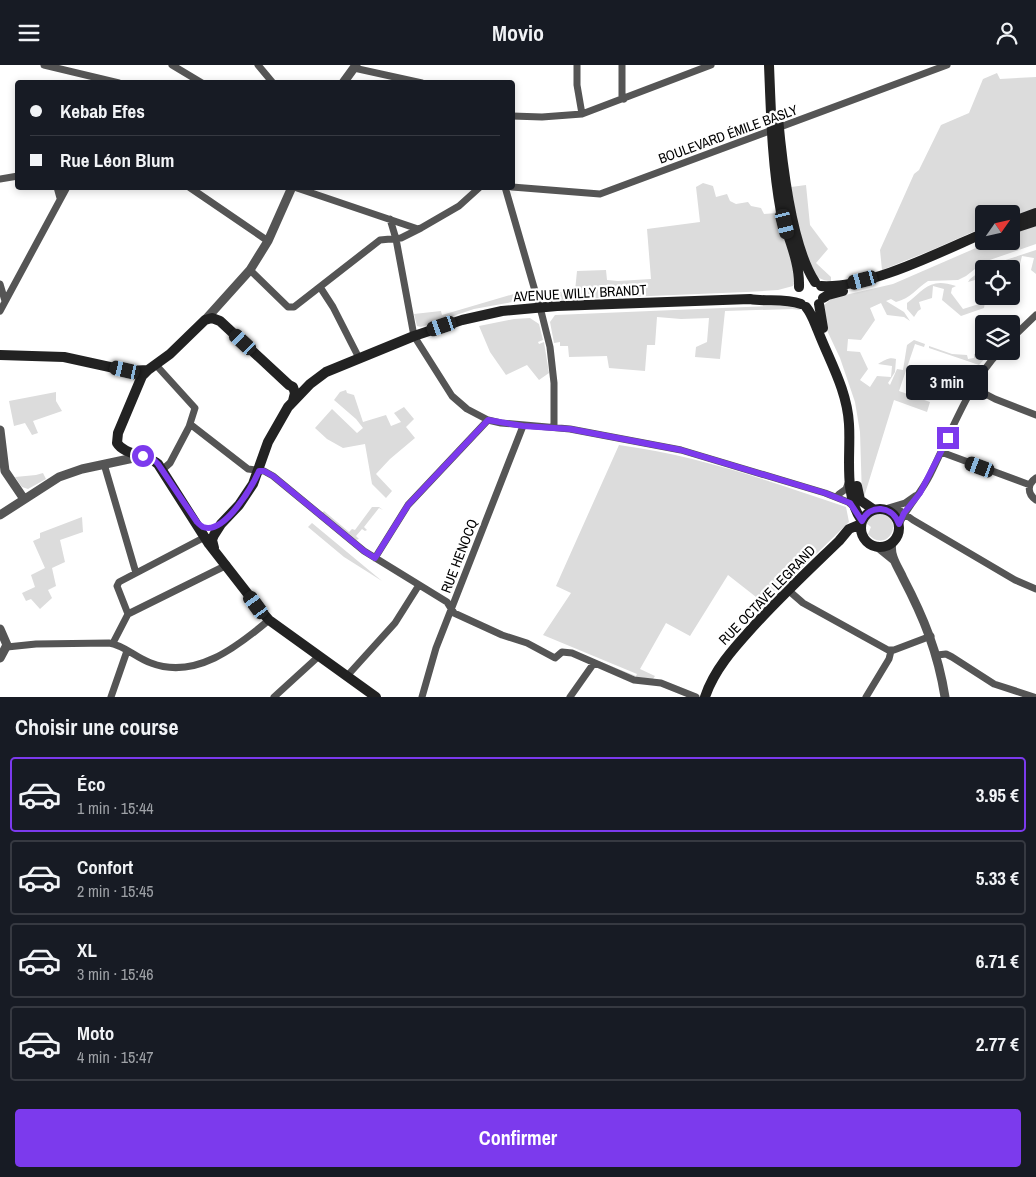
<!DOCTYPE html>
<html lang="fr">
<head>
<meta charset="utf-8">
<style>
	:root { --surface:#171b24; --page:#242831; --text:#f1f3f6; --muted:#9ea1a6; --line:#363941; --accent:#7c3aed }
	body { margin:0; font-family:"Archivo Narrow",sans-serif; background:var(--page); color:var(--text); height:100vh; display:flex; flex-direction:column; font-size:19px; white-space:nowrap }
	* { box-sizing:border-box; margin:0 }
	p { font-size:16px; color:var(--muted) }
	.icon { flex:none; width:28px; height:28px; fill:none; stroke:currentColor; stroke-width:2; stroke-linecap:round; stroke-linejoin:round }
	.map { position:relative; height:632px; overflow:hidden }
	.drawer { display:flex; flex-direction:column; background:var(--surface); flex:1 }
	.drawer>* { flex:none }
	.hud { position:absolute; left:15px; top:15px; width:500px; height:110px; border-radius:5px; box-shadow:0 2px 8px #0003; display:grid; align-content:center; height:110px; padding:0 15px; background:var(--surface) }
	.needle { width:32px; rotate:56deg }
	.buttons { position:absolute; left:975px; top:140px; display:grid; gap:10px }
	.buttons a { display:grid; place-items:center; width:45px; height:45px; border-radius:5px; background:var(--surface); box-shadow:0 2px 8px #0003; font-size:25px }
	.end { position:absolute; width:22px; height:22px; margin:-11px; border:6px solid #7c3aed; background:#fff; box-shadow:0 0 0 2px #fff }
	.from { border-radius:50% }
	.bubble { position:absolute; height:35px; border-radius:5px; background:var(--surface); box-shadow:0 2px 8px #0003; font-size:16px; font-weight:700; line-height:35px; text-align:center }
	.car { position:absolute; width:15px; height:30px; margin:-15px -8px; border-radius:6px; box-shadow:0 0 4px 1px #0007; background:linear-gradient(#222 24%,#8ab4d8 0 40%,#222 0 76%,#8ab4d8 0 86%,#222 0) }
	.hud b { display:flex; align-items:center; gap:18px; height:48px; font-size:19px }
	.hud b+b { border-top:1px solid var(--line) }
	.hud i { width:12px; height:12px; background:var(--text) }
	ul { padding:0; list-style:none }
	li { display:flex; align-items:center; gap:15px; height:75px; margin:0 10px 8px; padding:0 5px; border:2px solid var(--line); border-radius:5px }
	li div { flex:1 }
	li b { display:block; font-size:19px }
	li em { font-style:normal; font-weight:700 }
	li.current { border-color:var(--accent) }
	li>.icon { width:45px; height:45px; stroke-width:1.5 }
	h2 { padding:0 15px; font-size:22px; line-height:60px }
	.primary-button { display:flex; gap:10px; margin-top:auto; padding:10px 15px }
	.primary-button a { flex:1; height:58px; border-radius:5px; background:var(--accent); color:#fff; font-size:20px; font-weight:700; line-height:58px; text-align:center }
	header { display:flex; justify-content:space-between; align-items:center; height:65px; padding:0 15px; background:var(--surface); font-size:22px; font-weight:700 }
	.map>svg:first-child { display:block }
	.green { fill:#dcdcdc }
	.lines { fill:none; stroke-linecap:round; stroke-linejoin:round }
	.minor { stroke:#555; stroke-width:7 }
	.tertiary { stroke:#555; stroke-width:9 }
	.secondary { stroke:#222; stroke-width:10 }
	.route { stroke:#7c3aed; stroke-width:6 }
	.labels { text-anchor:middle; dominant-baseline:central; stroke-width:4.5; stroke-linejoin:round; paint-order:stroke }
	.street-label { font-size:14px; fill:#000; stroke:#fff }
</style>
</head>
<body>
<header><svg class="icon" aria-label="menu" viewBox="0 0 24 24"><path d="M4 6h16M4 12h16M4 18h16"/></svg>Movio<svg class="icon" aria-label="person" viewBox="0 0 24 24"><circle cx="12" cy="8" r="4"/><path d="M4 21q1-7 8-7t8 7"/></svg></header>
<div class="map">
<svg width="1036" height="632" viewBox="0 0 1036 632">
	<rect width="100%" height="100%" fill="#fff"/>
	<!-- green -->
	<path class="green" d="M997,8L1000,14L1036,12V144L1011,152V149H984V162L932,185L882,205L880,185L914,109L919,105L941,60L969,48L983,14Z
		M703,118L713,121L716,132L727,129L730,136L736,139L748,137L751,141L761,143L764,149L777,148L778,155H781C785,170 801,208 793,221L778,225L746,227L554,235C548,235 543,234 541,228L575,226L577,206L606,205L607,215L618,216L651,214L647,164L700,157L696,122Z
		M806,120L810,160L828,184L816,198L831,212V216C826,216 823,215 819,213C803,200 795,143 791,122Z
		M1036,159V179L984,197L966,211L958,215L928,216C916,224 911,233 896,237L891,234L886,236L904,247L910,256L904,252L887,250L881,238L870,243L875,255L861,275L848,274L847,286L860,287L868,304L860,315L870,322L877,311L891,312L892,301L878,299C885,295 889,292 896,294L895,307L888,318L890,320L897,304L903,305L907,280L914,275L925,279L924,282L915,279L899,326L930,337L927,347L894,335L864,432H862L860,367L855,337L840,293L824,259L823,241L832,233L893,219L992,176H1011V168Z
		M1036,185V209L1031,205L1034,193L1022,191L1019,203L1011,205V204L988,202L984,204V206L980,211L984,215V231H986L984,243L961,251L942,235L944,224L933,221L932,233L919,237L921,244L918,246L914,252L907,244V238C925,224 930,212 956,221L952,223L951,228L963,244L979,239L980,223L975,215L968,217L970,214L987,201Z
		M524,226L525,228L528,227C527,232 523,234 518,236L474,244L421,262L417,261L414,249L441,246L442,250Z
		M791,240L801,245L792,244L725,246L720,294L695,292L696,282L707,277L709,253L681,254L657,252L655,280H647L645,306L609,303L607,291L569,292L568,281H560V277L554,278L550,257L555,250Z
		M530,253L539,259L543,275L538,277L539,279L544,277L549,308L539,315L527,300L506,310L490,287L479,261L514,254Z
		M929,281L952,289L967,290L968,294L974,293V289L984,286L990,288L979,300L929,283Z
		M346,325L347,328L354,330L363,357L386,350L391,361L401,357L394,348L404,342L414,354L406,362L415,373L390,394L376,409L392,426L386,433L372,419L365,379L343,383L327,374L315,363L332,344L357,368L363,363L356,354L334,335L340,327Z
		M56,327V336L62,346L33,356L38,368L32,370L25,358L14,361L9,336Z
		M619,380C700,391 769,416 846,442L849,457L765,539L728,510L690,571L666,558L640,604L655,611L653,614L636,612L596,595L636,611L637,609L543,570L571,528L556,521Z
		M43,408L46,414L28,424L22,422L15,412L36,410Z
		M372,442H379L383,445L379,443L364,462L367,465L365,466L362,464L356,471L359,474L356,475L322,448L324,446L349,467L352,464L355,465Z
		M879,448C907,452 888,491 868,469L871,462L866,458L871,451Z
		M82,452L83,467L60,475L65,497L52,503L56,521L48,525L52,533L40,544L31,534L26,536L22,528L35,522L31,510L45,503L33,476L40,473V468Z
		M312,458L382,516L344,492L308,462Z"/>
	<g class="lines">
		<!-- minor -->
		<path class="minor" d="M44,0L119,18
			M172,0L202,18
			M258,0L273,18
			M577,0V20L582,49
			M622,0V31L624,34
			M354,3L422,18
			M512,51L542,52L582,49L711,0
			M0,114L18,111
			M57,122L60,133
			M189,122L268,176
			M294,122L418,164
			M505,122L542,250L550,282L554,318V362
			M512,122L600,129L947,0
			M390,154L396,174L414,271L452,331L467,344L488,355L501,358L570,364L681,385L825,428L848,437L853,441
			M250,205L288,242H294L380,175L401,173L421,163L459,141L480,122
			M0,219L5,236
			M320,222L333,242L359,293
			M0,246L67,122
			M1011,274L1036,250
			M156,300L195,343L189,362L170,398L162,405
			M974,323L995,334L1036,350
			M190,359L248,404L264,406L273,411L364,486L447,537L454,548L502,570L527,578L555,593L562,587L572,588L634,615L661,618L696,632
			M941,387L1030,420
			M104,399L136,508
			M1036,413C1027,419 1027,429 1036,435
			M839,429L846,424L849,416
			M895,442L913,455L1015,515L1036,524
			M885,444L905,438L915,431
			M899,459C908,441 921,428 930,410C949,372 970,316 1000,286
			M375,493L408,440L488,355
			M788,525L803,538L888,585H894L931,571
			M128,549L117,521L119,517L205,472
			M113,578L128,549L227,500
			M7,582L36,579L109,578C124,580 136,593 151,598C195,615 237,582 269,555
			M937,590L946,589L952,592L994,619L1034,632
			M347,611L395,558L419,520
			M111,632L127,586
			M274,632L319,591
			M422,632L436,583L523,361
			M570,632L594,598
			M866,632L889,594L891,586"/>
		<!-- tertiary -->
		<path class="tertiary" d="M343,18L356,0
			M205,255L250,205L268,176L292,122
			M0,365L5,406L24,434
			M0,450L59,412L82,404L143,391
			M892,478C889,490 898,502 903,513C924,553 938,588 945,632
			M878,482L894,495
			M0,564L7,580L0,593"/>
		<!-- secondary -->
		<path class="secondary" d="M769,0C771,48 772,99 781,147C787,171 800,196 799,222
			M778,53C782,97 791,181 815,217
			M1011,157L1036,148
			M1011,164L1036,156
			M821,221C867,224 940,187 984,168
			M823,233L828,230L843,226
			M819,239L823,263
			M806,242C812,249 814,257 818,266C830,297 847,325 849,359C851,390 843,430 862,456
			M0,290L64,292L128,306L148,305
			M293,336L295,328L293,322L289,320L220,256L212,253L205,255L170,289L148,305L142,311L118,368L117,378C124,390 147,389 158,399L209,479L262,547L269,555L376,632
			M857,421L860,435L873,444
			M861 463a19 19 0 1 1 38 0a19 19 0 1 1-38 0Z
			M214,483L212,475L214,470L221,459L239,440L253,419L268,377L288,342L310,319L326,307L414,271L462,255L502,246L557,241L750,234C767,237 784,233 801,239
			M705,632C714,605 733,584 752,563C779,533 809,505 839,476L849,464L861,459"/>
	</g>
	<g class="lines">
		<!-- route -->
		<path class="route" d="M143,391L154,395L158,399L197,457C199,459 201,461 203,462C224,470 252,422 259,406H264L273,411L364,486L375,493L408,440L488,355L523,361L570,364L681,385L825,428L850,438L862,456C870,439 892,440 899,459L904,448L920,428L948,373"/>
	</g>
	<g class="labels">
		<!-- street labels -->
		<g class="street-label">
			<text transform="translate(728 69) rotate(-20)">BOULEVARD ÉMILE BASLY</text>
			<text transform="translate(580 228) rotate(-3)">AVENUE WILLY BRANDT</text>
			<text transform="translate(459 491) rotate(-69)">RUE HENOCQ</text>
			<text transform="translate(767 530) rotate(-46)">RUE OCTAVE LEGRAND</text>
		</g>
	</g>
</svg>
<div class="buttons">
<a><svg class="needle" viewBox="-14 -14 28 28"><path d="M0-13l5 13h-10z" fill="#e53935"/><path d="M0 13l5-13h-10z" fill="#9ea1a6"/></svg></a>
<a><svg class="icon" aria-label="locate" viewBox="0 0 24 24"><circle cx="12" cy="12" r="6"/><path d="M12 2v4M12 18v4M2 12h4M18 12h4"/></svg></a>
<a><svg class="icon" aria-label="layers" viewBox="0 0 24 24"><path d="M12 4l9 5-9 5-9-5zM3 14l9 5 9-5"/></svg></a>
</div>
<i class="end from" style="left:143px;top:391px"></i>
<i class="end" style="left:948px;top:373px"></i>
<div class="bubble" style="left:906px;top:300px;width:82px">3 min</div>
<i class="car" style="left:785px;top:159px;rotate:166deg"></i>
<i class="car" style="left:863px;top:215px;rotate:255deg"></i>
<i class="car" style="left:442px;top:261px;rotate:251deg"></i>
<i class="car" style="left:243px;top:277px;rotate:313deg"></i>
<i class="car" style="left:125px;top:305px;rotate:283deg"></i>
<i class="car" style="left:980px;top:402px;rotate:290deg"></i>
<i class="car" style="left:256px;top:540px;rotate:324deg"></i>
<div class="hud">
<b><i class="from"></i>Kebab Efes</b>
<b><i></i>Rue Léon Blum</b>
</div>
</div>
<section class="drawer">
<h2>Choisir une course</h2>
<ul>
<li class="current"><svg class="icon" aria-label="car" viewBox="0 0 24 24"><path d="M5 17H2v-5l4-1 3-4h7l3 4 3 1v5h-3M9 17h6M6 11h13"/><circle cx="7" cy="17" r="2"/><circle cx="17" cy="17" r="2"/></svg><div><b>Éco</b><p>1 min · 15:44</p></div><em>3.95 €</em></li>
<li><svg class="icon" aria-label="car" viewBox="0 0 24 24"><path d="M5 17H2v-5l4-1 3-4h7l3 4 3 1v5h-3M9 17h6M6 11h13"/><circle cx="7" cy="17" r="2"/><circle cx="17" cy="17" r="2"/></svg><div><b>Confort</b><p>2 min · 15:45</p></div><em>5.33 €</em></li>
<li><svg class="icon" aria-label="car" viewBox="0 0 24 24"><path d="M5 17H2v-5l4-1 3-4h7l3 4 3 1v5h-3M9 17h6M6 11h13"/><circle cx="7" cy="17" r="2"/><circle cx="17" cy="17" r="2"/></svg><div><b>XL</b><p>3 min · 15:46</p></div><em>6.71 €</em></li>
<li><svg class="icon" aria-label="car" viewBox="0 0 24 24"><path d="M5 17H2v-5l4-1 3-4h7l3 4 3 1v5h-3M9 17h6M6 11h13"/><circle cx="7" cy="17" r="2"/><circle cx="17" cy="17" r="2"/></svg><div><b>Moto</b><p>4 min · 15:47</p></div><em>2.77 €</em></li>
</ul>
<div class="primary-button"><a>Confirmer</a></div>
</section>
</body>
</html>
